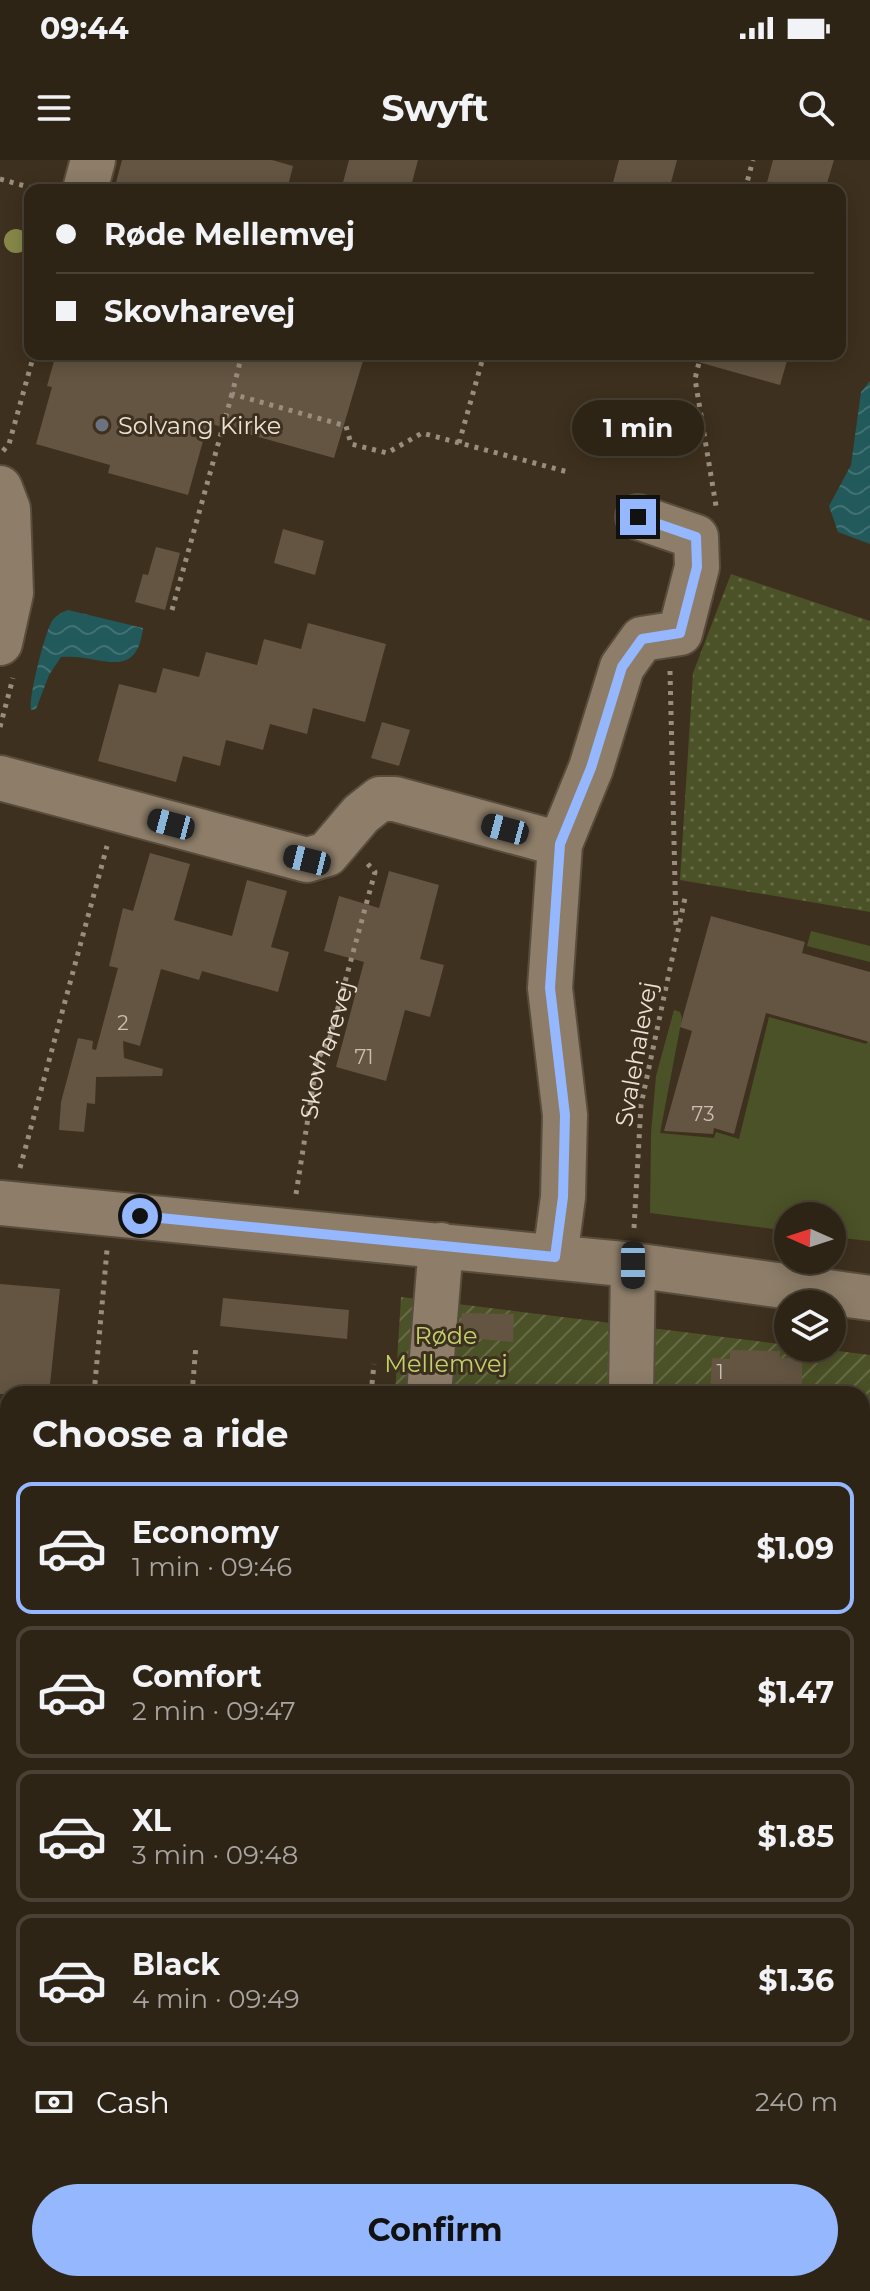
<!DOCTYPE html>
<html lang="en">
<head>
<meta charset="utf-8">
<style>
	:root { --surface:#2e2416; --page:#3a3023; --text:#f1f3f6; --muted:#a7a4a1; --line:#494135; --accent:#95b7fd }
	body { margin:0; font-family:Montserrat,sans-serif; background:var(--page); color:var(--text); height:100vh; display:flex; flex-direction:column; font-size:30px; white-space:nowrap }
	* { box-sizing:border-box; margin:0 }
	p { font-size:26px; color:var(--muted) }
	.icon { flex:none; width:44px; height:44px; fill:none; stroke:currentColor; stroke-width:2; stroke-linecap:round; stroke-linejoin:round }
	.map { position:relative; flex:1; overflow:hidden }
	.panel { position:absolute; left:0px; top:1226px; width:870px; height:906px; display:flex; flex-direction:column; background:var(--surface); border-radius:24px 24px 0 0; box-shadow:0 4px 20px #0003,0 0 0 2px var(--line) }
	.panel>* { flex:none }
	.guide { position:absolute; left:24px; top:24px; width:822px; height:176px; border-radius:16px; box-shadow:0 4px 20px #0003,0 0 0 2px var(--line); display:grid; align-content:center; height:176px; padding:0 32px; background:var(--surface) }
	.needle { width:52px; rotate:273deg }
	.buttons { position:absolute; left:774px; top:1042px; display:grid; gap:16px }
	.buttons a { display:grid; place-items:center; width:72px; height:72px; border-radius:50%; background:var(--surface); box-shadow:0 4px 20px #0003,0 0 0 2px var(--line); font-size:40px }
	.end { position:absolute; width:36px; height:36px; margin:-18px; border:10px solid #95b7fd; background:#111; box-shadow:0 0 0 4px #111 }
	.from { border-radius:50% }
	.bubble { position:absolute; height:56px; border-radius:28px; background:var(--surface); box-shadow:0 4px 20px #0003,0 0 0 2px var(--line); font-size:26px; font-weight:700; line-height:56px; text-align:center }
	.car { position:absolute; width:24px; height:48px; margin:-24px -12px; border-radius:10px; box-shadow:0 0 6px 2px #0007; background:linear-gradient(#222 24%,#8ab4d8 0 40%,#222 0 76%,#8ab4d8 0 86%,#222 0) }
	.guide b { display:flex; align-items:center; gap:28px; height:76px; font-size:30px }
	.guide b+b { border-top:2px solid var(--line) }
	.guide i { width:20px; height:20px; background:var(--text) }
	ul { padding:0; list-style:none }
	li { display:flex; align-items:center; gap:24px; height:132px; margin:0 16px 12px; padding:0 16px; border:4px solid var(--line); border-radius:16px }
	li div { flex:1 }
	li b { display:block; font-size:30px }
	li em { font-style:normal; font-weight:700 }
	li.active { border-color:var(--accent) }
	li>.icon { width:72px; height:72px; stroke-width:1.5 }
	h2 { padding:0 32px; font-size:36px; line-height:96px }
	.pay { display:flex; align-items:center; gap:20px; height:88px; padding:0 32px; font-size:30px }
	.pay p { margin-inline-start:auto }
	.primary-button { display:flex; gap:16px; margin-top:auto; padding:16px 32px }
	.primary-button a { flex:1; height:92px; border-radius:48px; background:var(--accent); color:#111; font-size:32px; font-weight:700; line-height:92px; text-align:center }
	.status { display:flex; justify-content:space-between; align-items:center; height:56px; padding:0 40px; background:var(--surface); direction:ltr }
	.status svg { height:22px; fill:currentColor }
	header { display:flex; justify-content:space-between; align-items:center; height:104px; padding:0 32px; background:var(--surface); font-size:36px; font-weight:700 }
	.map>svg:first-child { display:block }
	.grass { fill:url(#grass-dots) }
	.park { fill:#4c5227 }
	.garden { fill:url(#garden-furrows) }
	.water { fill:url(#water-waves) }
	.building { fill:#645542 }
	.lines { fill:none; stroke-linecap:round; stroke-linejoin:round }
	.minor-casing { stroke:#584d3d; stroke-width:48 }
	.path { stroke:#988d7e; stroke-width:5; stroke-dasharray:4 6; stroke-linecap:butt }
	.minor { stroke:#8d7d69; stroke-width:44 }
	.tree { fill:#878849 }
	.route { stroke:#95b7fd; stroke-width:10 }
	.worship-dot { fill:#6b7280; stroke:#3e301e; stroke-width:3 }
	.labels { text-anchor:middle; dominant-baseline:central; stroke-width:6; stroke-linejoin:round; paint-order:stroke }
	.number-label { font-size:20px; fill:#c9bfb2 }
	.poi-label { font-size:24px; fill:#ebe2d7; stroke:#3e301e; text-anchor:start }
	.street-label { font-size:24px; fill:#ebe2d7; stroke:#3e301e }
	.park-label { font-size:24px; fill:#c3d06c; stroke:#3e301e }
</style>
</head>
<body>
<div class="status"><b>09:44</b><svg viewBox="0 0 49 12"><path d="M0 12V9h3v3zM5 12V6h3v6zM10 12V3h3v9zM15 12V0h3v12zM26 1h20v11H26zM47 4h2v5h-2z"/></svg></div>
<header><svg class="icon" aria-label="menu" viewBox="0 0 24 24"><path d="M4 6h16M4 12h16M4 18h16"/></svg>Swyft<svg class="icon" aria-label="search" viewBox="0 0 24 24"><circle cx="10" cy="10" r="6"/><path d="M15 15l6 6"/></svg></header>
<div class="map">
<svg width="870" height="2131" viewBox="0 0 870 2131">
	<defs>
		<pattern id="grass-dots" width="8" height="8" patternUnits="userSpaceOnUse" patternTransform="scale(2)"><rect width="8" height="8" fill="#4c5227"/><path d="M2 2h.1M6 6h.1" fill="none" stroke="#666b46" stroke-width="1.8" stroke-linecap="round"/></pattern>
		<pattern id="garden-furrows" width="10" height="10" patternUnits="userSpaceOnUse" patternTransform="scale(2)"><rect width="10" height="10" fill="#4c5227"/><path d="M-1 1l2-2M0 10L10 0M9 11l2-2" fill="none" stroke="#666b46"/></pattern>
		<pattern id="water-waves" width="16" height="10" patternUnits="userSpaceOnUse" patternTransform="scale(2)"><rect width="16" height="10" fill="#22595b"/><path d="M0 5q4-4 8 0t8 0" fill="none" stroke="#427172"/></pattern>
	</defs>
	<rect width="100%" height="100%" fill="#3e301e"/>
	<!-- grass -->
	<path class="grass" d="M731,414L870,461V752L680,720L693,513Z"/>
	<!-- park -->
	<path class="park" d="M811,771L870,786V802L807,786Z
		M674,850L680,852L682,858L660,973L714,978L716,972L739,979L769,857L866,884L870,878V1081L832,1077V1056H788V1071L650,1053L651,973L656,916Z"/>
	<!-- garden -->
	<path class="garden" d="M401,1137L788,1185V1188H814L870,1195V2131H330L331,2124H862V1234H395Z"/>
	<!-- water -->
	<path class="water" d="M870,221V384L838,372L829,346L851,305L861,232Z
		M68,450L143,468C136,524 100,493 61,497L49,515L36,549L31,550C28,539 45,472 52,461C56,455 63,452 68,450Z"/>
	<!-- building -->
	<path class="building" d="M122,0H272L293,6L287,30H114Z
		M349,0H418L410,30H341Z
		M619,0H677L669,30H611Z
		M773,0H834L825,30H765Z
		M56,194H365L334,298L208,263L188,335L108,313L110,305L36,284L52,227L47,226Z
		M699,194H789L780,225L698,202Z
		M283,369L324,381L315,415L274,403Z
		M156,387L180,393L165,450L135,442L143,414L148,415Z
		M308,463L386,484L365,562L313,548L307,574L270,564L263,590L226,580L220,606L183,596L176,622L98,601L119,524L156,533L163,508L199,517L206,492L257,505L264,479L301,489Z
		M382,562L410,570L399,606L371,598Z
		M150,693L190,704L174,760L232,776L247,720L287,731L271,787L289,792L278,832L202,811L199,820L161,809L140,886L123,881L124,898L163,909L162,916L96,917L95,944L87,943L84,972L59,970L61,942L78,878L93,881L92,889L96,890L118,808L109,806L123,748L133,751Z
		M389,711L439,725L420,799L444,805L430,857L405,850L386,921L336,907L364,802L324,791L339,736L379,748Z
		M711,756L805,782L802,793L870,812V882L766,853L734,974L714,968L713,974L664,971L692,871L680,867Z
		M0,1124L60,1129L49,1234H0Z
		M223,1138L349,1150L347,1179L220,1166Z
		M462,1153L514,1154L513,1182L459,1177Z
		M730,1190L780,1191V1198H802V1229L790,1228L787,1234H710L712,1198L730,1199Z"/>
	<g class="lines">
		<defs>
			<path id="minor" d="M85,30L93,0
				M0,328L8,349L11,433L0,483
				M0,618L307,700L327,694L361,654L380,639H395L560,684
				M0,1043L633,1105L870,1138
				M555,1097L563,1037L565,955L550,828L560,684L591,608L622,507L642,479L680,473L697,407L696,377L638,357
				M429,1234L441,1085
				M631,1234L633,1105
				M0,1289H8
				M0,1888L8,1889
				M575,2124V2131
				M86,2131L87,2124
				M355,2131L356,2124"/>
		</defs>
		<!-- minor casing -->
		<use href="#minor" class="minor-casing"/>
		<!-- path -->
		<g class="path">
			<path d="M0,19L39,30"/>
			<path d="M745,30L753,0"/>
			<path d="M242,194L232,234L346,266L351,284L387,293L422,273L568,312"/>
			<path d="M701,194L695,219L716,346"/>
			<path d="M459,283L484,194"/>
			<path d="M3,291L9,284L34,194"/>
			<path d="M172,450L232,234"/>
			<path d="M670,511L676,765"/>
			<path d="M0,567L13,518"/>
			<path d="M20,1008L107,686"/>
			<path id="s1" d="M296,1034L317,901L330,877L375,712L366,702"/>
			<path d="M634,1068L641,945L685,738"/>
			<path d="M94,1234L107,1090"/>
			<path d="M192,1234L196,1185"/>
			<path d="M371,1234L374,1204"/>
			<path d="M862,1790H870"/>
			<path d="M862,1962H870"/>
			<path d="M612,2126L832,2131"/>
		</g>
		<!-- minor -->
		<use href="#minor" class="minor"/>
	</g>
	<!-- trees -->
	<circle class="tree" cx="16" cy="81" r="12"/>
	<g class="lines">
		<!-- route -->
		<path class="route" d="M140,1056L555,1097L563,1037L565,955L550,828L560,684L591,608L622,507L642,479L680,473L697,407L696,377L638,357"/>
	</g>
	<!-- markers -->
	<circle class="worship-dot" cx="102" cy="265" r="8"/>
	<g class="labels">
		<!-- number labels -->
		<g class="number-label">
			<text x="123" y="863">2</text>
			<text x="364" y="897">71</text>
			<text x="703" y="954">73</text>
			<text x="720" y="1212">1</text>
		</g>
		<!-- poi labels -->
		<g class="poi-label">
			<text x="118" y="265">Solvang Kirke</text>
		</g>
		<!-- street labels -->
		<g class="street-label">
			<text stroke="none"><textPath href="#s1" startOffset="148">Skovharevej</textPath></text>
			<text transform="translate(636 894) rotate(-80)">Svalehalevej</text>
		</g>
		<!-- park labels -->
		<g class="park-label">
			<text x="446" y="1175">Røde<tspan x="446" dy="28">Mellemvej</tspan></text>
		</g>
	</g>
</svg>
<div class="buttons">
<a><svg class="needle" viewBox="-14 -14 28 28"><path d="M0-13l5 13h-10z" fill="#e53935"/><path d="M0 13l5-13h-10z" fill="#a7a4a1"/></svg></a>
<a><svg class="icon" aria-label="layers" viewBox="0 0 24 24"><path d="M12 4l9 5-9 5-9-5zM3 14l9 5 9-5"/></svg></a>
</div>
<i class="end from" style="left:140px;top:1056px"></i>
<i class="end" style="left:638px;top:357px"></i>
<div class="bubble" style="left:572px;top:240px;width:132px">1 min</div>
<i class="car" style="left:171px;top:664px;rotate:285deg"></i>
<i class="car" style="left:505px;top:669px;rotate:285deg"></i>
<i class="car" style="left:307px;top:700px;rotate:284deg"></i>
<i class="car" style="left:633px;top:1105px;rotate:180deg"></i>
<div class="guide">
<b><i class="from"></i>Røde Mellemvej</b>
<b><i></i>Skovharevej</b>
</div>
<section class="panel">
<h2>Choose a ride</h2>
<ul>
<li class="active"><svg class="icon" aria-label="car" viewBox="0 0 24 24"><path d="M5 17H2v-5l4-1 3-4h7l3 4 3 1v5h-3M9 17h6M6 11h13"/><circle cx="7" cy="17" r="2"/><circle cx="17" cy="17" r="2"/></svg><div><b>Economy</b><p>1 min · 09:46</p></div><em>$1.09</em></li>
<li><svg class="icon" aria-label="car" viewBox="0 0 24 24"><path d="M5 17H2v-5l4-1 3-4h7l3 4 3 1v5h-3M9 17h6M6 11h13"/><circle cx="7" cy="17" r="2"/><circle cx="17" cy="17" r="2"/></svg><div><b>Comfort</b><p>2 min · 09:47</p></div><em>$1.47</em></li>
<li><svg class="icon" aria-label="car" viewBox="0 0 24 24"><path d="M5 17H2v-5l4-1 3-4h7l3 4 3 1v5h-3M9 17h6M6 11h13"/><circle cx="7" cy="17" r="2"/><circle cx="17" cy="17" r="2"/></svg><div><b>XL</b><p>3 min · 09:48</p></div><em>$1.85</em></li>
<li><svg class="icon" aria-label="car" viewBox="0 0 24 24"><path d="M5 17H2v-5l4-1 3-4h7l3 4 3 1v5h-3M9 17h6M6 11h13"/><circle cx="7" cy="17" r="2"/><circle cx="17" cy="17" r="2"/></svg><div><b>Black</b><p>4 min · 09:49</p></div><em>$1.36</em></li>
</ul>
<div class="pay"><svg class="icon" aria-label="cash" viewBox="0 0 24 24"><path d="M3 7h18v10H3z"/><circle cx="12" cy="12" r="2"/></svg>Cash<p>240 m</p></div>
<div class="primary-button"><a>Confirm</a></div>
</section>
</div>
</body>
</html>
